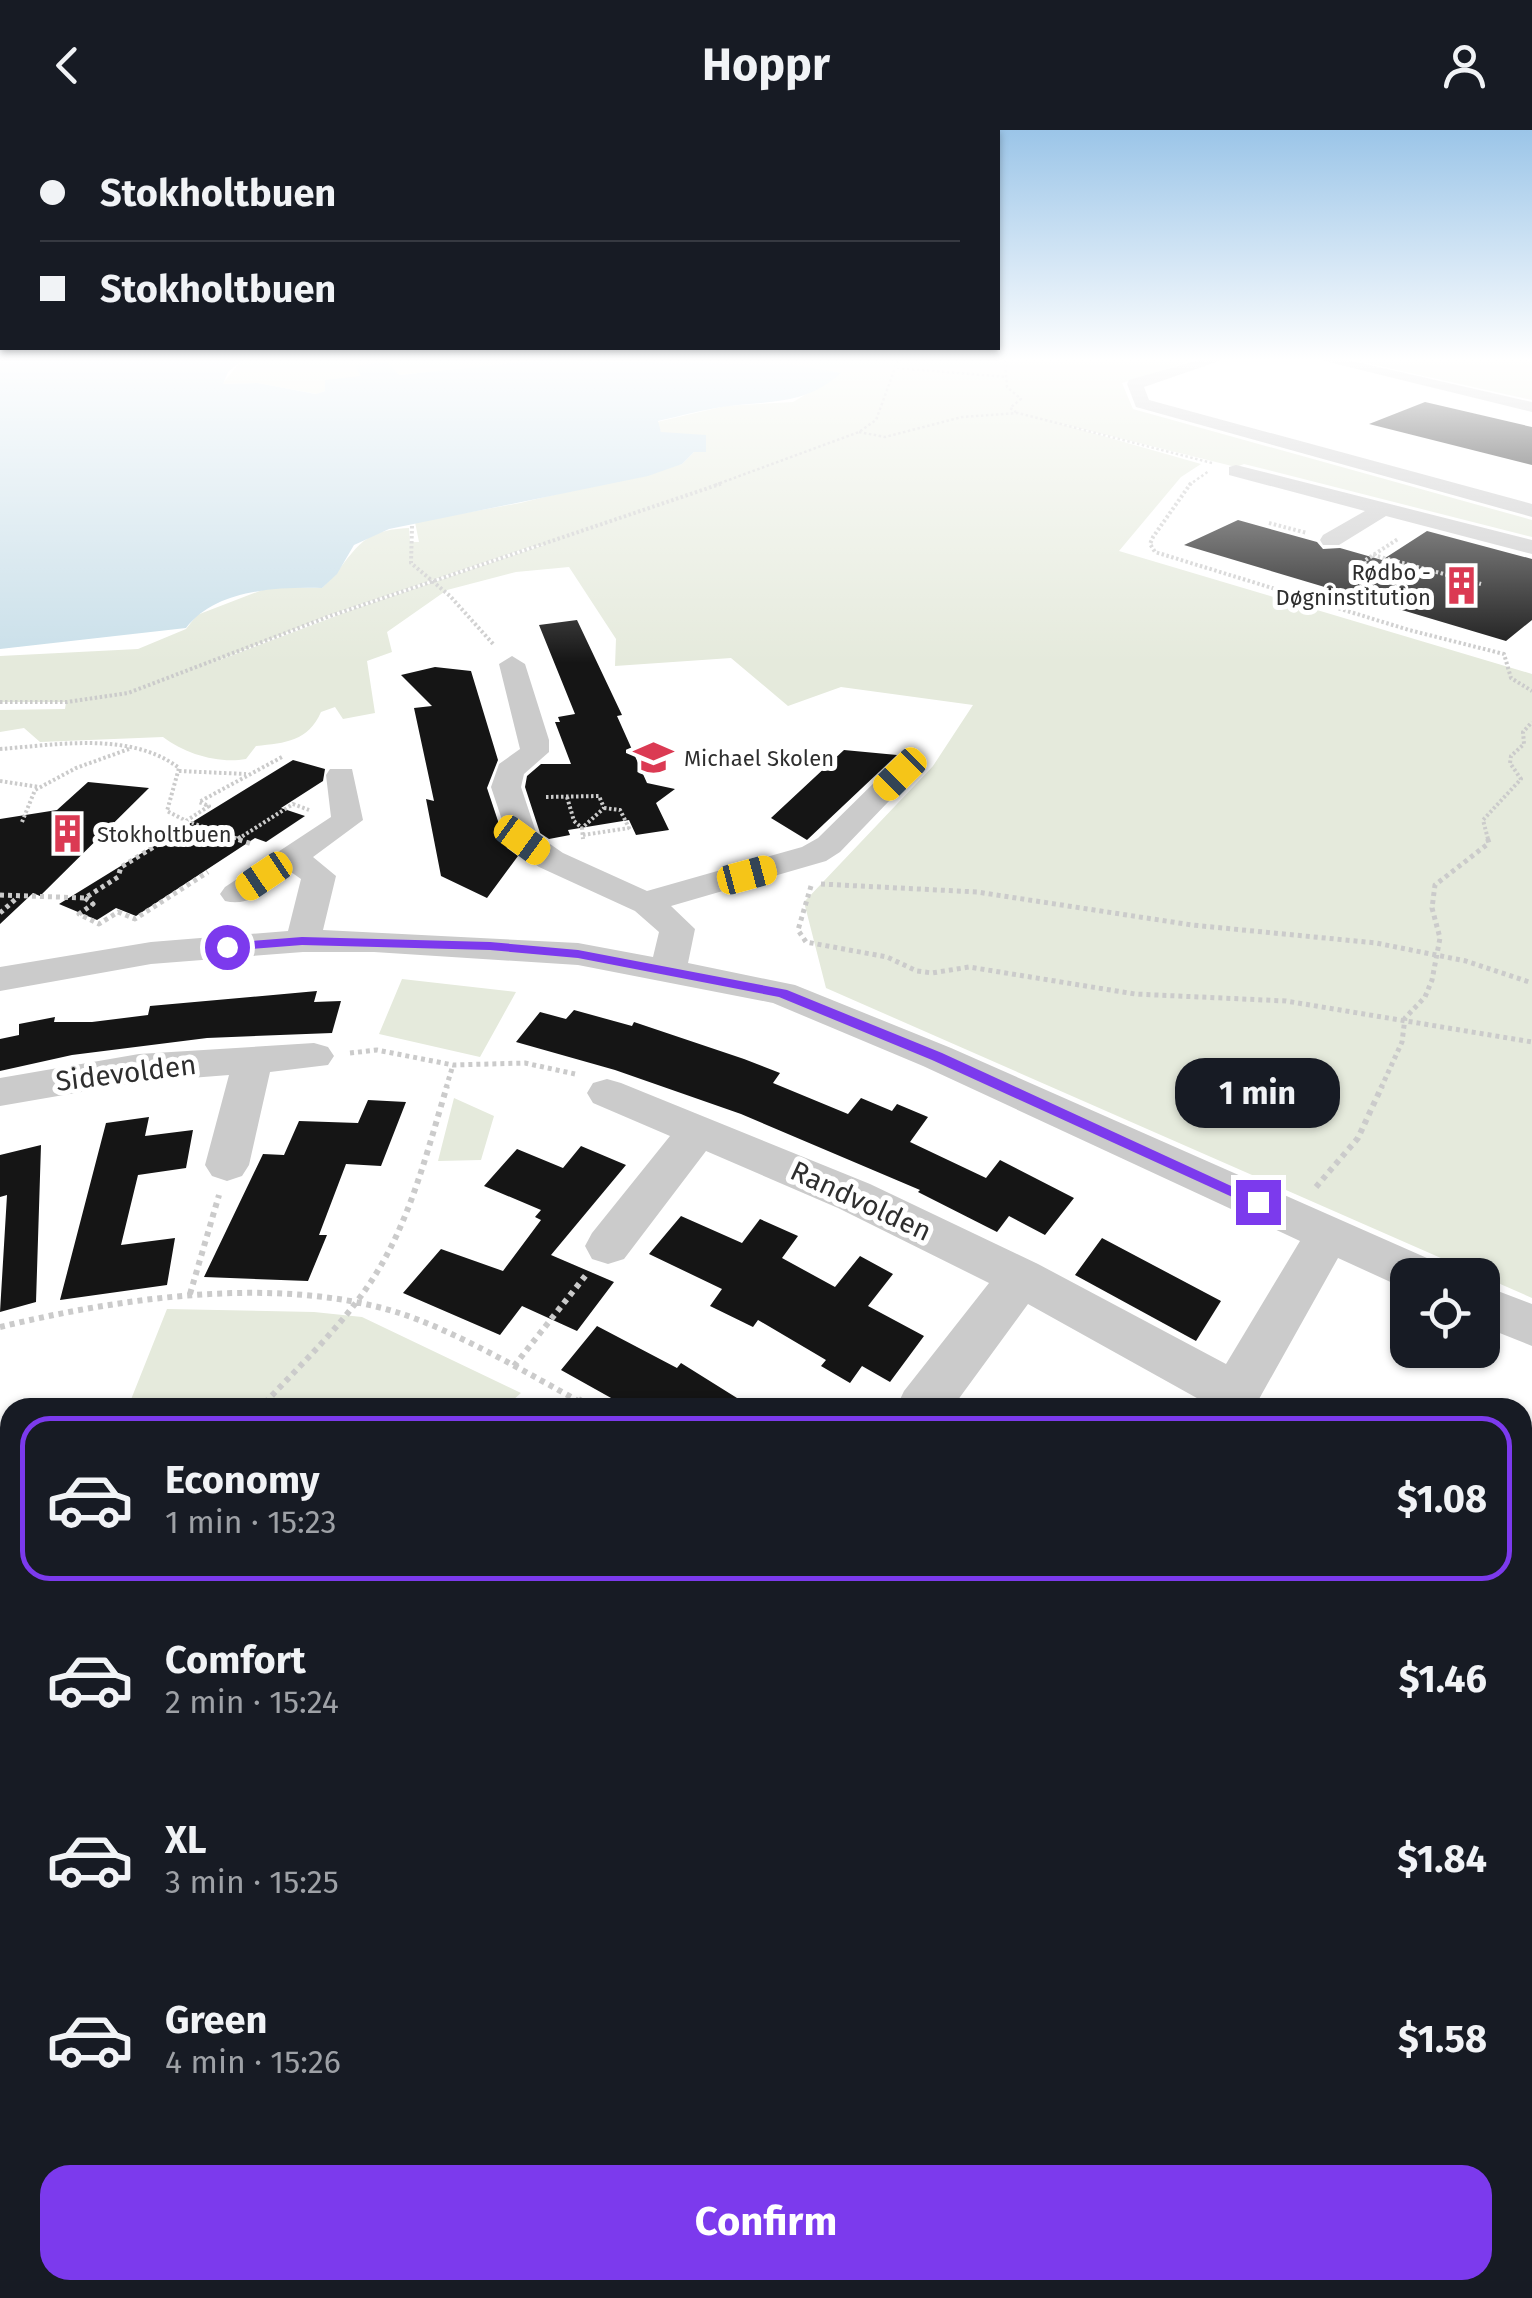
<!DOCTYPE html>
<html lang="en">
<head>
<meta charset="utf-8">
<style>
	:root { --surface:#171b24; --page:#242831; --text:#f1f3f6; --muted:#9ea1a6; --line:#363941; --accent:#7c3aed }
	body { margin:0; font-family:"Fira Sans",sans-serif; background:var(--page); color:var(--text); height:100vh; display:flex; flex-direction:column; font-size:38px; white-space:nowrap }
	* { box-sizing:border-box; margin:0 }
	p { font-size:32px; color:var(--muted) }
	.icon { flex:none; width:55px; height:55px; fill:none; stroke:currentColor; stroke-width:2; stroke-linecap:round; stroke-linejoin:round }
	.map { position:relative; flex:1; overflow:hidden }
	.details { position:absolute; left:0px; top:1268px; width:1532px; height:902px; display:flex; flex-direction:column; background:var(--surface); border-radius:30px 30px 0 0; box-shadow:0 2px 8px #0004 }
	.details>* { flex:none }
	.guide { position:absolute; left:0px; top:0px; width:1000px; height:220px; box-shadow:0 2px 8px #0004; display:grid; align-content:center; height:220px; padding:0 40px; background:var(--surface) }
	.tools { position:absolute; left:1390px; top:1128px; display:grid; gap:20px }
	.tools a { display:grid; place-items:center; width:110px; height:110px; border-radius:20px; background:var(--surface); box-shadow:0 2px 8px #0004; font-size:50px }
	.end { position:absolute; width:45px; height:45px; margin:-22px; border:12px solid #7c3aed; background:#fff; box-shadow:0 0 0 5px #fff }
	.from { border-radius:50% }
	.bubble { position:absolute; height:70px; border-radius:30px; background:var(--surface); box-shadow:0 2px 8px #0004; font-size:32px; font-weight:700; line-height:70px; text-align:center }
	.car { position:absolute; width:30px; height:60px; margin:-30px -15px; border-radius:12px; box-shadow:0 0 8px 2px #0007; background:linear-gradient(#f5c518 24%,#345 0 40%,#f5c518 0 76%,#345 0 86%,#f5c518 0) }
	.guide b { display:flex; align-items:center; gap:35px; height:95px; font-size:38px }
	.guide b+b { border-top:2px solid var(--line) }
	.guide i { width:25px; height:25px; background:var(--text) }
	ul { padding:18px 0 0; list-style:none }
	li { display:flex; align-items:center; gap:30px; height:165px; margin:0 20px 15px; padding:0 20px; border:5px solid transparent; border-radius:30px }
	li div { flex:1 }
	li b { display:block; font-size:38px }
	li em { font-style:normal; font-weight:700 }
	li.on { border-color:var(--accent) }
	li>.icon { width:90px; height:90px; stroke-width:1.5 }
	.primary-button { display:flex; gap:20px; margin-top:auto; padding:20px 40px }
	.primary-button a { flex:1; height:115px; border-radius:30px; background:var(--accent); color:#fff; font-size:40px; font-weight:700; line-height:115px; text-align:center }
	header { display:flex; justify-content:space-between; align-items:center; height:130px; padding:0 40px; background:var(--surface); font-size:45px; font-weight:700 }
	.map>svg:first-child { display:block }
	.green { fill:#e5eadc; fill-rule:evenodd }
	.water { fill:#c9dfe9 }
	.building { fill:#151515 }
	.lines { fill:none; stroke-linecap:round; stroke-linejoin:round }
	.path-far5 { stroke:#cbcbcb; stroke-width:2.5; stroke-dasharray:2.5 2.5; stroke-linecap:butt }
	.path-far4 { stroke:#cbcbcb; stroke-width:4; stroke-dasharray:2.5 2.5; stroke-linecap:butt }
	.path-far3 { stroke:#cbcbcb; stroke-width:5; stroke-dasharray:4 4; stroke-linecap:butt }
	.path-far2 { stroke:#cbcbcb; stroke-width:6; stroke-dasharray:5 5; stroke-linecap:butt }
	.path-far1 { stroke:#cbcbcb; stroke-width:8; stroke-dasharray:6 6; stroke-linecap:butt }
	.path { stroke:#cbcbcb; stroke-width:10; stroke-dasharray:8 8; stroke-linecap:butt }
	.minor { fill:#cbcbcb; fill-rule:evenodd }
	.route { fill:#7c3aed }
	.labels { text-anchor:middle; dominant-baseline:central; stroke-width:10; stroke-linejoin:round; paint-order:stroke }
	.far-poi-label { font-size:22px; fill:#2e2e2e; stroke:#fff; text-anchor:start }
	.street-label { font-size:28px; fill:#2e2e2e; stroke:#fff }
</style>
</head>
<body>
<header><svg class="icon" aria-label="back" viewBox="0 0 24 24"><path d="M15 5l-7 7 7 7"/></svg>Hoppr<svg class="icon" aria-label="person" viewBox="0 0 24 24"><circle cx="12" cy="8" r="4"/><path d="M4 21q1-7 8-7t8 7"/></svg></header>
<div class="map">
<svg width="1532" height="2168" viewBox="0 0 1532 2168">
	<rect width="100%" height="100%" fill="#fff"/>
	<!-- green -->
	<path class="green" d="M242,230H540L399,245L356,237L362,246L317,264L258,253L222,254Z
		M576,230H1195L1122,253L1133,279L1532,390V407L1244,334L1236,337L1054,292L1201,334L1181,347L1119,421L1532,544V1168L826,858L804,772L933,636L973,575L841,557L788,576L731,528L615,536L616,509L569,437L516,442L447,460L387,502L392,522L367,531L375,583L343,589L335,577L321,582C308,611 286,613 256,616L246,629C219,634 185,624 163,607L40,612L24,598L0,602V580L65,579L66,572H0V526L138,519L186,499L197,485L270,457L322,458C356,426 354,400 409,398L410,412H419L415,392L520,373L682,334L694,322H705L661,302L657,292L725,276L793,272L840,244L796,235L572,233ZM547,414L352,480L209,534L326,486L529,417Z
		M1352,230H1532V270Z
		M402,849L516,862L480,927L379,904Z
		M454,968L494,986L481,1030L438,1031Z
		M167,1179L314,1182L362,1187L521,1263L504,1278L128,1277Z
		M10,1462V1611L0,1619V1469Z"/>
	<!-- water -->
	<path class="water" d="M0,230H242L228,242L223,254L258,253L316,264L325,261V250L361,246L355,236L387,232L399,245L540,230L796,235L841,243C807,274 772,271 729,276C705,279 681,286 658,291L661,302L706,305V322H694L682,334L648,346L389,399L354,415L337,444L322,458C277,457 216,459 186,498L0,519Z"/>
	<!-- building -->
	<path class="building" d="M1425,272L1532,297V335L1369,294Z
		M1238,390L1317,412L1323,419L1340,418L1382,430L1427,401L1532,429V490L1506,511L1184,415Z
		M577,490L622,585L617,586L647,653L675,659L656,673L669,700L636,705L629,690L568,700L570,705L549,709L540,703L525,657L527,646L541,634H571L555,592H560L558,587L575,584L539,495Z
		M435,537L471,541L498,630L487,658L507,718L518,726L487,768L441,746L426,669L434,671L414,578L432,576L401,545Z
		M844,620L897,625L807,710L771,688Z
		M293,630L325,639L323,651L281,678L305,686L266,712L255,708L136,786L116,778L97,790L59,774Z
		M88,652L149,658L40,766L33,763L0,794V689L57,680Z
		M317,861L314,872L341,871L332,903L207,908L72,925L0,941V909L19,905V894L55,887L54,892H92L148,885L150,876Z
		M574,880L632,896L634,892L744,929L780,943L773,953L848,984L861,968L892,981L897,974L928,987L910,1012L986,1048L1000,1030L1074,1068L1045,1105L1009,1086L997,1102L918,1062L920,1060L741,984L615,940L516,912L540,882L566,889Z
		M368,970L406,972L381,1036L346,1034L319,1105H327L308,1151L204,1147L263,1024L284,1025L299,991L358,993Z
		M149,987L145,1006L193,1000L186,1038L138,1045L121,1115L175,1108L167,1155L60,1170L106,993Z
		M41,1015L36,1172L0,1182L7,1065L0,1067V1025Z
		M581,1016L626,1035L551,1125L614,1152L577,1201L522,1176L500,1205L403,1163L441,1119L503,1141L541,1090L535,1087L541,1080L484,1056L517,1019L563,1038Z
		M681,1086L742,1113L760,1089L798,1106L782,1128L835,1157L860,1126L893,1144L868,1176L924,1206L890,1252L862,1236L850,1253L821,1236L826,1230L758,1190L753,1197L710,1176L722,1159L649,1124Z
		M1102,1108L1221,1171L1196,1211L1075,1145Z
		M597,1196L677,1238L681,1233L753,1278H629L561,1240Z"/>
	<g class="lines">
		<!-- path-far5 -->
		<path class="path-far5" d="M1005,230L1007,257L1021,269L1010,278L1016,282
			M897,238L1007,247
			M859,302L885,307L962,287L1018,283L1212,333
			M715,355L859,302L876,290L898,230
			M1189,355L1209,341"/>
		<!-- path-far4 -->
		<path class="path-far4" d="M1191,353L1153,407L1150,414L1155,422L1409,500L1504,524L1511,548L1532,561
			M1269,393L1307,403
			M412,396L411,433L450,466L494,515
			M1373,425L1481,454
			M1369,443L1364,431L1398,409
			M0,572H67L128,563L330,486L723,353
			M0,619C56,615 131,601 179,638L167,681L190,693
			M179,641L246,644
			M0,651L39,657
			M546,667L599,666L604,678L582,698L583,709
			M567,667L574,691L582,698
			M604,678L620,680L630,700
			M186,691L209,676L199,672L282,627
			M22,692L35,660L76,638L129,619
			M583,705L629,698
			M107,707L131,709
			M166,709L192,693L238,709
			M238,709L293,674L309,680
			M1488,709L1483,690L1521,649L1510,633L1511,626L1524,614L1523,602L1532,592"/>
		<!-- path-far3 -->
		<path class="path-far3" d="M107,707L160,712
			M231,707L252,714
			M238,709L241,707
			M821,754L977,762L1192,795L1376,813L1466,831L1532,853
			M811,756L798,800L806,812L887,827L917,841L932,843L969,837L1135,864L1286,871L1532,912
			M0,765L85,768L118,747L121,737L170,707
			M85,768L93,774L79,784L99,794L118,782L135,789L208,742
			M0,783L18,767
			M350,923L377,920L453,935L525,933L575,944
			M446,958L453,935
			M1381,958L1402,912L1405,888L1425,867L1432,850L1440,808L1432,778L1435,755L1489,713L1487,707"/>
		<!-- path-far2 -->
		<path class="path-far2" d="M1316,1057L1358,1008L1382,956
			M190,1164L219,1065
			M0,1197C120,1168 275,1145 396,1182C452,1199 529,1244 582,1273
			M514,1236L586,1145
			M265,1273C302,1233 342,1196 372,1150C410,1092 427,1022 447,956"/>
		<!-- path-far1 -->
		<path class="path-far1" d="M578,1270L592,1278
			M260,1278L267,1270
			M0,1303L10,1298
			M0,1509L10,1502"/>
		<!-- path -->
		<path class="path" d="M1522,1797L1532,1764
			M1414,2168L1416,2160"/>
		<!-- minor -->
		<path class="minor" d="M1198,230H1222L1144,257L1149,270L1532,374V387L1136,277L1127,254L1129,250Z
			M1320,230H1348L1532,272V282Z
			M1236,335L1532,410V424L1386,386L1339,415H1323L1320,410L1323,405L1365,381L1229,345V337Z
			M512,526L525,534L549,610V622L524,644L521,657L537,705L563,723L647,761L802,717L818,708L889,638H911L915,644L840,722L826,731L671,776L695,799L688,833L795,855L951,918L1436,1132L1443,1145H1408V1160L1338,1128L1254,1278H1201L1204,1272L1028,1174L952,1278H896L904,1261L989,1153L838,1078L706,1021L624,1129L608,1134L592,1129L585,1116L592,1103L670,1006L593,973L587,963L593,953L607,949L621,953L870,1054L1038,1134L1226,1234L1300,1111L923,936L773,873L578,835L374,822H303L151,834L0,861V837L151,812L288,801L301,749L291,742C271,756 251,778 225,771L220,764L225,757L331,687L326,645L330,639H352L363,690L313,727L336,746L323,800L578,813L653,827L659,802L635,781L539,737L511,717L491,657L499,634L520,619L499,534Z
			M314,913L328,917L334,926L328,935L270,942L249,1035L242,1046L227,1051L212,1046L205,1035L229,945L139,952L0,976V948L139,924Z
			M1482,1155L1532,1174V1216L1482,1196Z
			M1522,1608L1532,1612V1678L1522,1674Z
			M0,2086L10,2090V2160H42L39,2168H0Z
			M667,2160H751L747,2168H664Z
			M897,2160H984L987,2168H901Z"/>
	</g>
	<!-- sky -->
	<linearGradient id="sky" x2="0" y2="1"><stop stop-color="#9bc5e8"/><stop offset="0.43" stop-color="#fff"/><stop offset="1" stop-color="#fff" stop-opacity="0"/></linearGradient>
	<rect width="1532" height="533" fill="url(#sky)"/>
	<!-- route -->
	<path class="route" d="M302,807L490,812L578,820L787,860L942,923L1266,1072L1263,1076H1252L932,930L779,867L578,828L490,820L302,815L227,821L220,817L227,813Z"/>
	<!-- icons -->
	<defs>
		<symbol id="building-bare" viewBox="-9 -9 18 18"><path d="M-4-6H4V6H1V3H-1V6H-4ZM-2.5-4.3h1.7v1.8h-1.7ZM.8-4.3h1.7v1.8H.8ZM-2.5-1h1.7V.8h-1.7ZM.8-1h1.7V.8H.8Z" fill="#db3a53" stroke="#fff" stroke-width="2.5" paint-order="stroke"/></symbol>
		<symbol id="school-bare" viewBox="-9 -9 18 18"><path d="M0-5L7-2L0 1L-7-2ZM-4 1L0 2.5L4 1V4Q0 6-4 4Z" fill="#db3a53" stroke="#fff" stroke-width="2.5" paint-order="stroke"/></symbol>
	</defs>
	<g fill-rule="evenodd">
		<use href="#building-bare" x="1434" y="428" width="55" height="55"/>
		<use href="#school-bare" x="626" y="600" width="55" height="55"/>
		<use href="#building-bare" x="40" y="676" width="55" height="55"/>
	</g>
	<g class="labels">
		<!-- far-poi labels -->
		<g class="far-poi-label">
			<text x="1431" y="442" text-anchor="end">Rødbo -<tspan x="1431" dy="25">Døgninstitution</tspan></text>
			<text x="684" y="628">Michael Skolen</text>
			<text x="97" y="704">Stokholtbuen</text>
		</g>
		<!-- street labels -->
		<g class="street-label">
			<text transform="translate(126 943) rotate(-7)">Sidevolden</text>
			<text transform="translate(861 1071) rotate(25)">Randvolden</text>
		</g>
	</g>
</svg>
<div class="tools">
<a><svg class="icon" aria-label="locate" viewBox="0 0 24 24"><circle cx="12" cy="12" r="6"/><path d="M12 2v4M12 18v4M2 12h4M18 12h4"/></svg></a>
</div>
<i class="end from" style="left:227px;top:817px"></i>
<i class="end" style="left:1258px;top:1072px"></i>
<div class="bubble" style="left:1175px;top:928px;width:165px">1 min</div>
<i class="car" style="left:900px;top:644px;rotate:225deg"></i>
<i class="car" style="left:522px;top:710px;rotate:126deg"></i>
<i class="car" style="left:747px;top:745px;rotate:75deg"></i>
<i class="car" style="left:264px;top:746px;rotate:236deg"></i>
<div class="guide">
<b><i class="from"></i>Stokholtbuen</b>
<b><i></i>Stokholtbuen</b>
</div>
<section class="details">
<ul>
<li class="on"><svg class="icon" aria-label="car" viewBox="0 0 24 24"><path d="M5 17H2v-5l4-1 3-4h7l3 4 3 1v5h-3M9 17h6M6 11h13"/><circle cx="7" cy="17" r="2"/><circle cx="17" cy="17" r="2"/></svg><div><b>Economy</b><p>1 min · 15:23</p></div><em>$1.08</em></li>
<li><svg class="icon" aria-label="car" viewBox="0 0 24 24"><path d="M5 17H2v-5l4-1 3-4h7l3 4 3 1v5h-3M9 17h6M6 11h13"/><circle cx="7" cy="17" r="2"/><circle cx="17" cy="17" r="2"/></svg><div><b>Comfort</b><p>2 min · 15:24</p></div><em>$1.46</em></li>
<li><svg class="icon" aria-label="car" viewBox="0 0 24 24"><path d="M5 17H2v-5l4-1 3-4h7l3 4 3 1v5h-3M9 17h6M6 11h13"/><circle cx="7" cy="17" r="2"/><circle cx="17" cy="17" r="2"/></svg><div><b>XL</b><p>3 min · 15:25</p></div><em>$1.84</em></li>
<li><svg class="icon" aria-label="car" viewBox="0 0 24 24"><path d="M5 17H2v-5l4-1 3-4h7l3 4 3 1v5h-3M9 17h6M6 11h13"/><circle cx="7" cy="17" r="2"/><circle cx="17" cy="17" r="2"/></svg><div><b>Green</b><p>4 min · 15:26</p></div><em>$1.58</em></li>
</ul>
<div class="primary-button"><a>Confirm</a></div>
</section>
</div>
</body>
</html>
